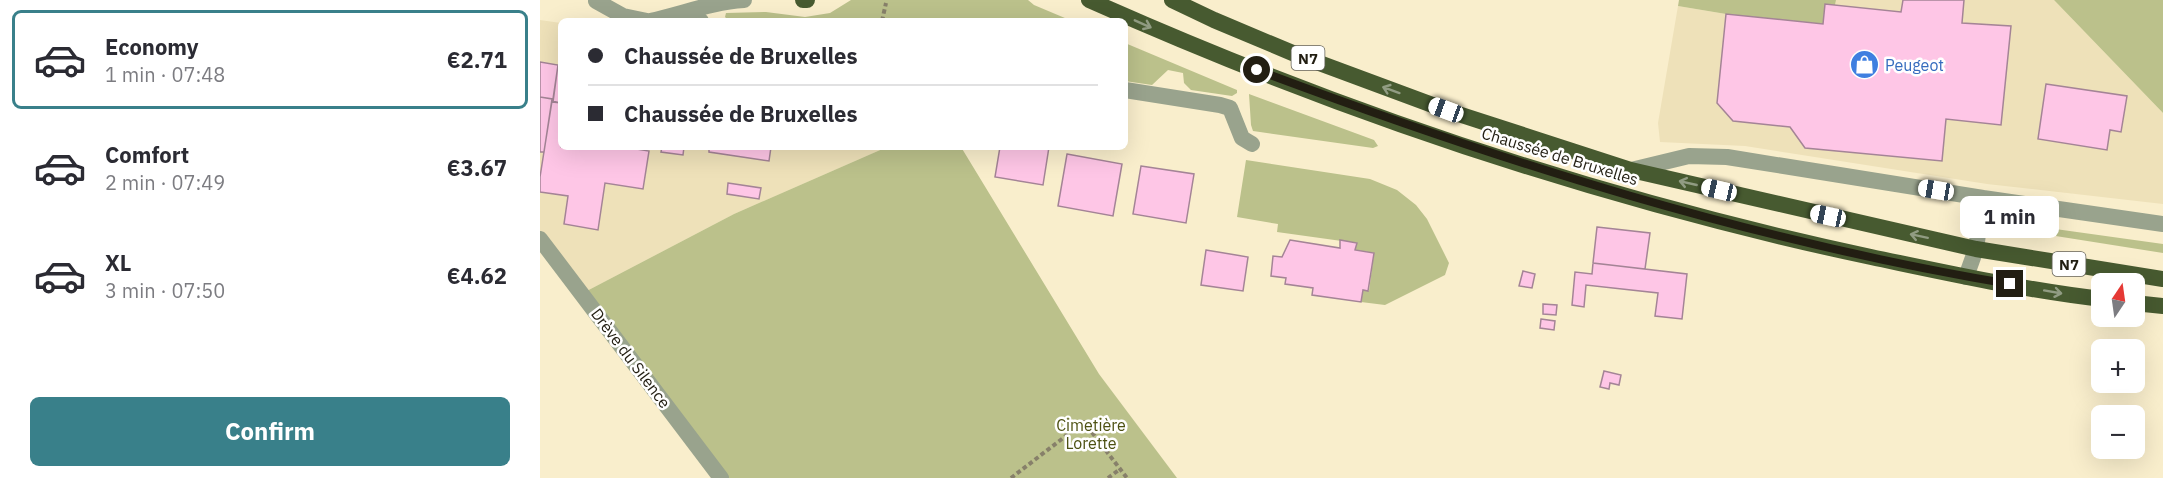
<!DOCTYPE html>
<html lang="en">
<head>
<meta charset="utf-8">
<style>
	:root { --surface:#fff; --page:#f7f7f7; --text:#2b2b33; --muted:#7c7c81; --line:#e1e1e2; --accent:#39808a }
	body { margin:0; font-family:"IBM Plex Sans",sans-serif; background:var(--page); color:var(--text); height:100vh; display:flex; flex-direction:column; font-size:22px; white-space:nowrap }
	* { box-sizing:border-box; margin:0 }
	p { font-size:20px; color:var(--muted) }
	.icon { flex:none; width:33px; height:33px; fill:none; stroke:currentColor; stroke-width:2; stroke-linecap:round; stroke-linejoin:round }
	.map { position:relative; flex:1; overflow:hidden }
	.details { display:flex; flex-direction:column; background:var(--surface); width:540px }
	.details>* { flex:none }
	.banner { position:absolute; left:18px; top:18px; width:570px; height:132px; border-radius:9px; box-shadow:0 6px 24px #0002; display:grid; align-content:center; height:132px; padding:0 30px; background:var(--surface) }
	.needle { width:39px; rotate:13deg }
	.controls { position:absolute; left:1551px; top:273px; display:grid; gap:12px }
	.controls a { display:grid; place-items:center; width:54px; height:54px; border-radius:9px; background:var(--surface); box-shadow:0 6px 24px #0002; font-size:30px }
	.end { position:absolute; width:27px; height:27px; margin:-14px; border:8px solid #221e12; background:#fff; box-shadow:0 0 0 3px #fff }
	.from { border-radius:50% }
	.bubble { position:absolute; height:42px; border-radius:9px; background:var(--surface); box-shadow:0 6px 24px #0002; font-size:20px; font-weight:800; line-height:42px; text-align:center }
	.car { position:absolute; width:18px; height:36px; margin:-18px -9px; border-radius:8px; box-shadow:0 0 4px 2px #0007; background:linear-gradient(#fff 24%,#345 0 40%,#fff 0 76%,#345 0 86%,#fff 0) }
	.banner b { display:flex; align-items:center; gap:21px; height:57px; font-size:22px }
	.banner b+b { border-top:2px solid var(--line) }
	.banner i { width:15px; height:15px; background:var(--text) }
	ul { padding:10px 0 0; list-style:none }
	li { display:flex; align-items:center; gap:18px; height:99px; margin:0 12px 9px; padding:0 18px; border:3px solid transparent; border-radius:9px }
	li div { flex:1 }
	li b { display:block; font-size:22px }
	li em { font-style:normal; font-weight:800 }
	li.selected { border-color:var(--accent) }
	li>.icon { width:54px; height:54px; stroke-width:1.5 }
	.action { display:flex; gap:12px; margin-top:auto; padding:12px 30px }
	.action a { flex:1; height:69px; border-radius:9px; background:var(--accent); color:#fff; font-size:24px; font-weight:800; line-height:69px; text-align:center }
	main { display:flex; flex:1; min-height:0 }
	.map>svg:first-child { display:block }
	.built { fill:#eee1b9 }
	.green { fill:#bbc18b }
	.building { fill:#fec6e6; stroke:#a48496; stroke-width:1.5 }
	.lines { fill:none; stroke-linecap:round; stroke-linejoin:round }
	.path { stroke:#87806a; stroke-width:4; stroke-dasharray:4.5 3; stroke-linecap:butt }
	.minor { stroke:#99a38d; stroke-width:16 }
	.tertiary { stroke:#99a38d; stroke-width:16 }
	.trunk { stroke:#475a30; stroke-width:16 }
	.oneway { stroke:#919c83 }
	.route { stroke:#221e12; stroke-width:8 }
	.labels { text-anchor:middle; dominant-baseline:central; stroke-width:5; stroke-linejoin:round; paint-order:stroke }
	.shield { fill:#fff; stroke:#646259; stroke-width:1.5 }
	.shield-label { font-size:15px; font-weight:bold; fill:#221e12 }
	.shop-label { font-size:16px; fill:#366cbe; stroke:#fff; text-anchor:start }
	.street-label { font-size:16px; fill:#221e12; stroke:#fff }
	.park-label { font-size:16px; fill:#4d5112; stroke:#fff }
</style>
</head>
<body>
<main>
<section class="details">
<ul>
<li class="selected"><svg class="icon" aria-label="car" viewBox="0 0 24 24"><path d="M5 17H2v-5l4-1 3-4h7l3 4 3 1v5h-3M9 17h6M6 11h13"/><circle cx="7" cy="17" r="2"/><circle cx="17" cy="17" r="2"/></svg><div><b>Economy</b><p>1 min · 07:48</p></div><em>€2.71</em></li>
<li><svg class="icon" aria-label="car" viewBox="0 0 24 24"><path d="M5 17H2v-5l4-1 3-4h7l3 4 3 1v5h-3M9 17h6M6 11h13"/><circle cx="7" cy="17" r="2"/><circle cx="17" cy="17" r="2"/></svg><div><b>Comfort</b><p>2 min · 07:49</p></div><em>€3.67</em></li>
<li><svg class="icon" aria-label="car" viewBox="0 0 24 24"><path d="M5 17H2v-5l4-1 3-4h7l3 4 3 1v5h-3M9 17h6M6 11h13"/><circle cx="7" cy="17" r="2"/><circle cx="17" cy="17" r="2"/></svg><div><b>XL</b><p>3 min · 07:50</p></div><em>€4.62</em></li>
</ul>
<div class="action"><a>Confirm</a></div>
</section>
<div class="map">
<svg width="1623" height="478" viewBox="0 0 1623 478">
	<rect width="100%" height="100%" fill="#f9eecc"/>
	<!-- built -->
	<path class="built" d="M1296,0H1514L1623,113V204L1447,184L1205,146L1120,142L1118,123L1138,6L1186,14L1283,24L1295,5Z
		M0,20L21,23V147H347L194,214L41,294L0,232Z"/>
	<!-- green -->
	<path class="green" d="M311,0H488L494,5L532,21H189L185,17L186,13L226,12L265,17L290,13Z
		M1139,0H1296L1295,5L1283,24L1186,14L1138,6Z
		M1514,0H1623V113Z
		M585,43L697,90V93L692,96L651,90L644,83L643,73L628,70L612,85L585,81Z
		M709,94L834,140L838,146L833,148L713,131L711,125Z
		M347,147H421L559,374L637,478H181L41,294L194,214Z
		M706,160L830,179L857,190L876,205L887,219L909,263L905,275L845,305L821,302L823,290L829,291L834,253L815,250L816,243L737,232L738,224L697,217Z
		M1472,223L1623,244V253L1471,229Z"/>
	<!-- building -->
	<path class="building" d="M1363,0H1424L1422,23L1471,26L1461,125L1406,119L1402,161L1265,148L1250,127L1193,121L1177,103L1186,14L1283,24L1285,4L1361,12Z
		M0,62L18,65L13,99L0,97Z
		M18,65H21V103L13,102Z
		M1506,84L1587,96L1581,132L1570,130L1567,150L1498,139Z
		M0,97L12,99L4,152H0Z
		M12,101L21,103V147H84L109,151L103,189L65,183L58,230L24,224L28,196L0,192V177Z
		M122,147H144L143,155L121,152Z
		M169,147H231L229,161L169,152Z
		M460,147H509L503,185L455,177Z
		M527,154L582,164L573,216L518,206Z
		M601,166L654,174L646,223L593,214Z
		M188,183L221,188L219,199L187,194Z
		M1057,227L1110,233L1105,269L1053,263Z
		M750,240L800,248V240L817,243L815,250L834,253L828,291L823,290L821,302L772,295L773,288L745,284L746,278L731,276L733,256L742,257Z
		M666,250L708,257L703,291L661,285Z
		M1053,263L1147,274L1142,319L1115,316L1118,293L1046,285L1044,307L1032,305L1035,272L1052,274Z
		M983,271L995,274L992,288L979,286Z
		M1003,304L1017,305L1016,315L1003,314Z
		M1001,319L1015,321L1014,330L1000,328Z
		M1064,371L1081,375L1079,385L1070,383L1069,389L1060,387Z"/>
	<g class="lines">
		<!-- path -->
		<path class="path" d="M342,21L346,3
			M471,478L544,422L587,478
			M568,478L580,469"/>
		<!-- minor -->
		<path class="minor" d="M150,12L161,21
			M585,90L680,105L690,108L702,138L712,144
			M1091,170L1149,156L1187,157L1443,198L1436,249L1426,277
			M1443,198L1623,224
			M0,239L181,478"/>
		<!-- tertiary -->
		<path class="tertiary" d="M56,1L83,16L107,21
			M110,21C142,14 172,2 204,0"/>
		<!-- trunk -->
		<path class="trunk" d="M263,0H267
			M549,0C800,112 1063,200 1331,257C1408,273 1484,290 1562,299
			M632,0L674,20L755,54L906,110L1091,170L1436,249L1623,279
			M1594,303L1623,306"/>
	</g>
	<!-- one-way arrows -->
	<defs><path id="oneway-shaft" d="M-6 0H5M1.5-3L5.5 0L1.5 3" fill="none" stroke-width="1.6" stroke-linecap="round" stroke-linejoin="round" transform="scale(1.5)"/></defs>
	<g class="oneway">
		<use href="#oneway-shaft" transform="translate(603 24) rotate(24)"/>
		<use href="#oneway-shaft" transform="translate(851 90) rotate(-160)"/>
		<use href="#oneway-shaft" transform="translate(1148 183) rotate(-167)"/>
		<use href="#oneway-shaft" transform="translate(1379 236) rotate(-168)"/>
		<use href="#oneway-shaft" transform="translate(1513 292) rotate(10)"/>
	</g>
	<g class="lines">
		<!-- route -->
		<path class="route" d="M717,70C962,162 1212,241 1470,284"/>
	</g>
	<!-- icons -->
	<defs>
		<symbol id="shop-disc" viewBox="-11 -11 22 22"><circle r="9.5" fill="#3f7fe0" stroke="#fff"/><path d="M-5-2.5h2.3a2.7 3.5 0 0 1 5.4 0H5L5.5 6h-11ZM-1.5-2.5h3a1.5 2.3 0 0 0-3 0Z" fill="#fff"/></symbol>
	</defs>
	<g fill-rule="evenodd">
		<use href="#shop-disc" x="1308" y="48" width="33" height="33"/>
	</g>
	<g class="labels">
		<!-- shield labels -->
		<g class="shield">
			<rect x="751.5" y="46" width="33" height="24" rx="4.5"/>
			<rect x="1512.5" y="252" width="33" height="24" rx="4.5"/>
		</g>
		<g class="shield-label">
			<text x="768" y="58">N7</text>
			<text x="1529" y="264">N7</text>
		</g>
		<!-- shop labels -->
		<g class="shop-label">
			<text x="1345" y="65">Peugeot</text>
		</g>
		<!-- street labels -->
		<g class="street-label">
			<text transform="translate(1020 156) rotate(17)">Chaussée de Bruxelles</text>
			<text transform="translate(91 358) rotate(53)">Drève du Silence</text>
		</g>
		<!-- park labels -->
		<g class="park-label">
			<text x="551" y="425">Cimetière<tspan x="551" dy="18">Lorette</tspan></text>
		</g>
	</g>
</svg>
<div class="controls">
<a><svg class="needle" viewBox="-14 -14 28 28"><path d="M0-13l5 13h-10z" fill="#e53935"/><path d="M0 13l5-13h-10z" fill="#7c7c81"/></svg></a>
<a>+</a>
<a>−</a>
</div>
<i class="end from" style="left:717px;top:70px"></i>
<i class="end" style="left:1470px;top:284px"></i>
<div class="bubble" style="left:1420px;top:196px;width:99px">1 min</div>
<i class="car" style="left:906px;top:110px;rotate:290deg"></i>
<i class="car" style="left:1179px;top:190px;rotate:283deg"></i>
<i class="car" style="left:1396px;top:190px;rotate:279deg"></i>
<i class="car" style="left:1288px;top:216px;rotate:282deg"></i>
<div class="banner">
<b><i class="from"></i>Chaussée de Bruxelles</b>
<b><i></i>Chaussée de Bruxelles</b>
</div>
</div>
</main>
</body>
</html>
